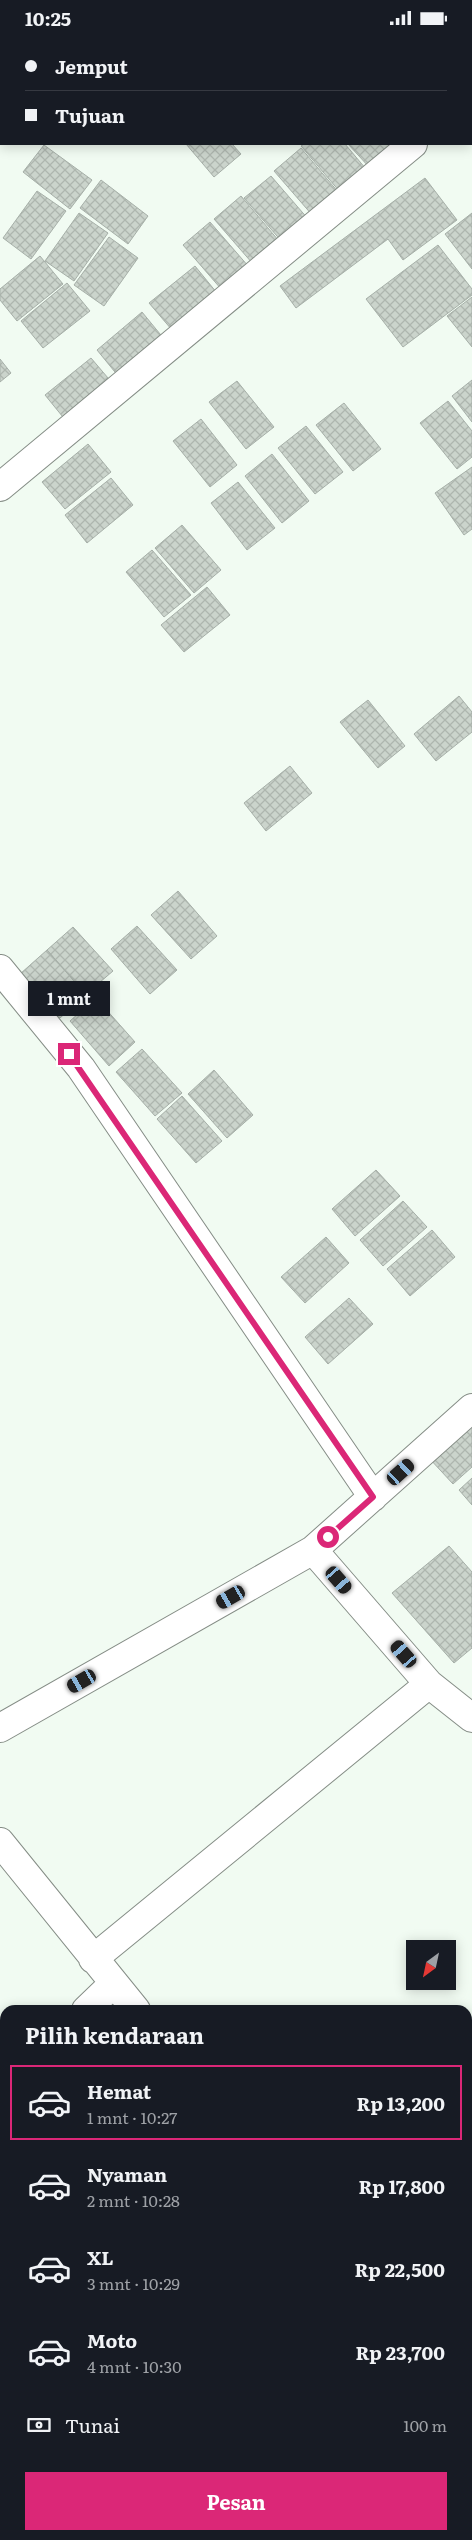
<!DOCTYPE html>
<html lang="id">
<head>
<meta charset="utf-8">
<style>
	:root { --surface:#171b24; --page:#20242c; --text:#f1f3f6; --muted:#9ea1a6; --line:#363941; --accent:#db2777 }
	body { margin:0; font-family:Literata,serif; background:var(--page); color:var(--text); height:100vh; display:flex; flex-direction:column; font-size:19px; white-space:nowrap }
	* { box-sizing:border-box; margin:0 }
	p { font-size:16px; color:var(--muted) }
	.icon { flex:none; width:28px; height:28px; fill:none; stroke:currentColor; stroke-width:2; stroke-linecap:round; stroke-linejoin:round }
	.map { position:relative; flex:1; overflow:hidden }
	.side { position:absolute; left:0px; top:1970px; width:472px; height:535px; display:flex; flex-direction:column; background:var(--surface); border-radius:15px 15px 0 0; box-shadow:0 2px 12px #0003 }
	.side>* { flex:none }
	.top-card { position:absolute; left:0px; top:0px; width:472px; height:110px; box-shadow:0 2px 12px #0003; display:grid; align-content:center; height:110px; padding:0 25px; background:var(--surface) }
	.needle { width:32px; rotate:213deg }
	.controls { position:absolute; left:406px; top:1905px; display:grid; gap:10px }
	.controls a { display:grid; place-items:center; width:50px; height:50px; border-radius:0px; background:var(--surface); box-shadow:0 2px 12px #0003; font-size:25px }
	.end { position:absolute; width:22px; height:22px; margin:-11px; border:6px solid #db2777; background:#fff; box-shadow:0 0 0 2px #fff }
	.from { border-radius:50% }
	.bubble { position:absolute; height:35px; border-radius:0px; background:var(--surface); box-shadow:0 2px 12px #0003; font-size:16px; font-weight:700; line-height:35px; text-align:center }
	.car { position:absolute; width:15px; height:30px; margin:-15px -8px; border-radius:6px; box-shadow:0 0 4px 1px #0007; background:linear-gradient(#222 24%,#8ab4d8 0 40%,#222 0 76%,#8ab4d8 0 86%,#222 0) }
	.top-card b { display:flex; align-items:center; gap:18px; height:48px; font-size:19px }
	.top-card b+b { border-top:1px solid var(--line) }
	.top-card i { width:12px; height:12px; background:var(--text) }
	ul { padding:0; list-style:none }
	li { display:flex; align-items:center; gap:15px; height:75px; margin:0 10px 8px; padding:0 15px; border:2px solid transparent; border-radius:0px }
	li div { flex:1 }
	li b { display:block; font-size:19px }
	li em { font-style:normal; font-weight:700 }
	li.on { border-color:var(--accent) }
	li>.icon { width:45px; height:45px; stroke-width:1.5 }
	h2 { padding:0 25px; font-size:22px; line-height:60px }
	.pay { display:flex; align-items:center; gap:12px; height:55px; padding:0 25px; font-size:19px }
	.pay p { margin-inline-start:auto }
	.primary-button { display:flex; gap:10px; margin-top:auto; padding:10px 25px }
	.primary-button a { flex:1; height:58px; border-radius:0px; background:var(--accent); color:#fff; font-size:20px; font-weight:700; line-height:58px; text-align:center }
	.status { display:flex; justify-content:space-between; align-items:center; height:35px; padding:0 25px; background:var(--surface); direction:ltr }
	.status svg { height:14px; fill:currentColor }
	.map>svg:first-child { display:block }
	.building { fill:url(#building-cross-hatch); stroke:#a6afa8 }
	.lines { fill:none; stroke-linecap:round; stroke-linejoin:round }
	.minor-casing { stroke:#858d86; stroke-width:30 }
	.trunk-casing { stroke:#858d86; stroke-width:30 }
	.minor { stroke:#fff; stroke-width:28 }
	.trunk { stroke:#fff; stroke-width:28 }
	.route { stroke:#db2777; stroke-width:6 }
</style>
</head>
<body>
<div class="status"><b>10:25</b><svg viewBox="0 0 49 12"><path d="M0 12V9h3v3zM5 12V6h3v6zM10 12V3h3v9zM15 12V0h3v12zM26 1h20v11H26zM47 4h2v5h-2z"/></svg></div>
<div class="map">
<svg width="472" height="2505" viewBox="0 0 472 2505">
	<defs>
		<pattern id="building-cross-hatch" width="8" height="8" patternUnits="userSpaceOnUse" patternTransform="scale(1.25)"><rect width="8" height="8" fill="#cbd4cc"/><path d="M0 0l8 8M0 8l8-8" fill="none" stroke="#aeb6af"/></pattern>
	</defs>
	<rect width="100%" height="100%" fill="#f1fbf2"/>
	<!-- building -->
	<path class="building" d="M246,0H290L245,1Z
		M186,109H232L241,119L214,142Z
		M304,109H345L366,134L340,157L301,111Z
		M348,109H395L369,132Z
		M44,110L92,145L70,174L23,137Z
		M301,113L339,158L313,181L274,136Z
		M271,141L309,185L283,208L244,163Z
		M425,143L457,185L403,225L388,204L296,273L280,251Z
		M101,145L148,181L128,209L80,173Z
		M37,156L66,176L31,224L3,203Z
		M241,161L279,206L253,229L214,184Z
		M79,178L108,198L74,246L45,226Z
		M472,178V234L445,199Z
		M210,187L249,232L222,255L183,210Z
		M109,202L138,223L104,271L74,250Z
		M438,210L472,254V260L403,312L366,264Z
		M40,221L63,249L17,286L0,265V254Z
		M195,231L217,258L172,295L149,268Z
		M67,248L90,276L43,313L21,286Z
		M472,262V312L447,281Z
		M142,277L165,305L119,342L97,315Z
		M91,323L114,350L67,387L45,360Z
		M0,324L11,338L0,347Z
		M472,345V387L452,361Z
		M237,346L274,392L246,414L209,367Z
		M448,366L472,396V422L457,434L420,388Z
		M344,368L381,414L353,436L316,390Z
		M201,384L237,430L210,452L173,406Z
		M306,391L343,437L315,459L278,413Z
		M88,409L111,437L65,474L42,447Z
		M272,419L309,466L282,488L245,441Z
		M472,432V494L464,500L435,458Z
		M111,443L133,470L87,508L65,480Z
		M238,447L275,493L247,515L211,468Z
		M182,490L221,535L194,558L155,513Z
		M152,515L191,560L164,582L126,537Z
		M207,552L230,580L184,617L161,590Z
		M459,661L472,677V697L436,726L414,699Z
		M368,665L405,711L378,733L340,687Z
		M290,731L312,758L266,796L244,768Z
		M178,856L217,901L191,924L151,880Z
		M137,891L177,935L150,959L111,914Z
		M73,892L113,936L86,959L47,915Z
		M47,915L86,960L60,983L20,939Z
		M96,963L135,1007L109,1031L70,986Z
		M142,1014L182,1058L155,1081L116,1037Z
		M214,1035L253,1080L227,1103L188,1059Z
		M182,1061L222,1106L196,1128L157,1084Z
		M376,1135L400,1161L355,1201L332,1174Z
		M403,1166L427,1192L383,1231L360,1205Z
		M432,1195L455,1222L410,1261L387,1234Z
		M326,1202L349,1228L305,1268L281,1242Z
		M349,1263L373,1289L328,1329L305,1302Z
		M472,1384V1432L453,1449L429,1423Z
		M472,1443V1470L459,1455Z
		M449,1511L472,1537V1613L454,1628L392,1558Z"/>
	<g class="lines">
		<defs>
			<path id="minor" d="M471,60H472
				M0,452L413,109
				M0,934L81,1033L373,1462
				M313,1515L429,1649L472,1683
				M0,1693L313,1515L472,1373
				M0,1807L136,1975
				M93,1924L429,1649
				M86,1975L113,1949
				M0,2059L5,2054
				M468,2353L472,2359"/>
			<path id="trunk" d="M471,0L472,1"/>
		</defs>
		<!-- minor casing -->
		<use href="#minor" class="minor-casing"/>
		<!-- trunk casing -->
		<use href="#trunk" class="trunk-casing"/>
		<!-- minor -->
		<use href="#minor" class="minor"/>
		<!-- trunk -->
		<use href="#trunk" class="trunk"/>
	</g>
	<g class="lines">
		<!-- route -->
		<path class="route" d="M69,1019L373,1462L328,1502"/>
	</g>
</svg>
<div class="controls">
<a><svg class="needle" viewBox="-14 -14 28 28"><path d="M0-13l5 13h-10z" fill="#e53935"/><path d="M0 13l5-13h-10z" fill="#9ea1a6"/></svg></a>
</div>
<i class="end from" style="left:328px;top:1502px"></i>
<i class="end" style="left:69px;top:1019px"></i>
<div class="bubble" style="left:28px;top:946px;width:82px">1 mnt</div>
<i class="car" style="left:401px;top:1437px;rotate:48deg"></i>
<i class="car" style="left:339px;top:1545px;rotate:139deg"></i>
<i class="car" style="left:231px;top:1562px;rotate:240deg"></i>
<i class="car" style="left:404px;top:1619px;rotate:319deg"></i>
<i class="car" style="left:82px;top:1646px;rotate:240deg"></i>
<div class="top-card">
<b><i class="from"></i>Jemput</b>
<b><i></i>Tujuan</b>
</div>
<section class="side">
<h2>Pilih kendaraan</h2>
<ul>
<li class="on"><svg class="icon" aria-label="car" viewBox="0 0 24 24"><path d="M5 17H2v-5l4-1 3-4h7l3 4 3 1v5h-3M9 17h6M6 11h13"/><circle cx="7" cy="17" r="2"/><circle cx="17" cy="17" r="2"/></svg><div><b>Hemat</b><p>1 mnt · 10:27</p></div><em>Rp 13,200</em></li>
<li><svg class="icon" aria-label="car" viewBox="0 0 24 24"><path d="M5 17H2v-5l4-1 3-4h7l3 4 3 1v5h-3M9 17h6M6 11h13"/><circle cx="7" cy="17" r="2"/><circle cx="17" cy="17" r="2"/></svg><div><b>Nyaman</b><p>2 mnt · 10:28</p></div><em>Rp 17,800</em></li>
<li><svg class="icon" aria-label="car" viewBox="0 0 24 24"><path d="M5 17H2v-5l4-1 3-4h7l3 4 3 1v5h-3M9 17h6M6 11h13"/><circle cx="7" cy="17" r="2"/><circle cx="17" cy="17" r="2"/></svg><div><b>XL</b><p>3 mnt · 10:29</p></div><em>Rp 22,500</em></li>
<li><svg class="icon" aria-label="car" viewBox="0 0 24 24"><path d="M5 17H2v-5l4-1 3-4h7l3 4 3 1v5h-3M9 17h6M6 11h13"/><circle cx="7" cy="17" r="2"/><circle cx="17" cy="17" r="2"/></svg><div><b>Moto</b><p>4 mnt · 10:30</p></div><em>Rp 23,700</em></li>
</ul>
<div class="pay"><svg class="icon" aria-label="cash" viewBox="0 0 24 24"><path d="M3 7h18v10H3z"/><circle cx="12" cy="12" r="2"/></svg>Tunai<p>100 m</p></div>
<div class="primary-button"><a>Pesan</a></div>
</section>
</div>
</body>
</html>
